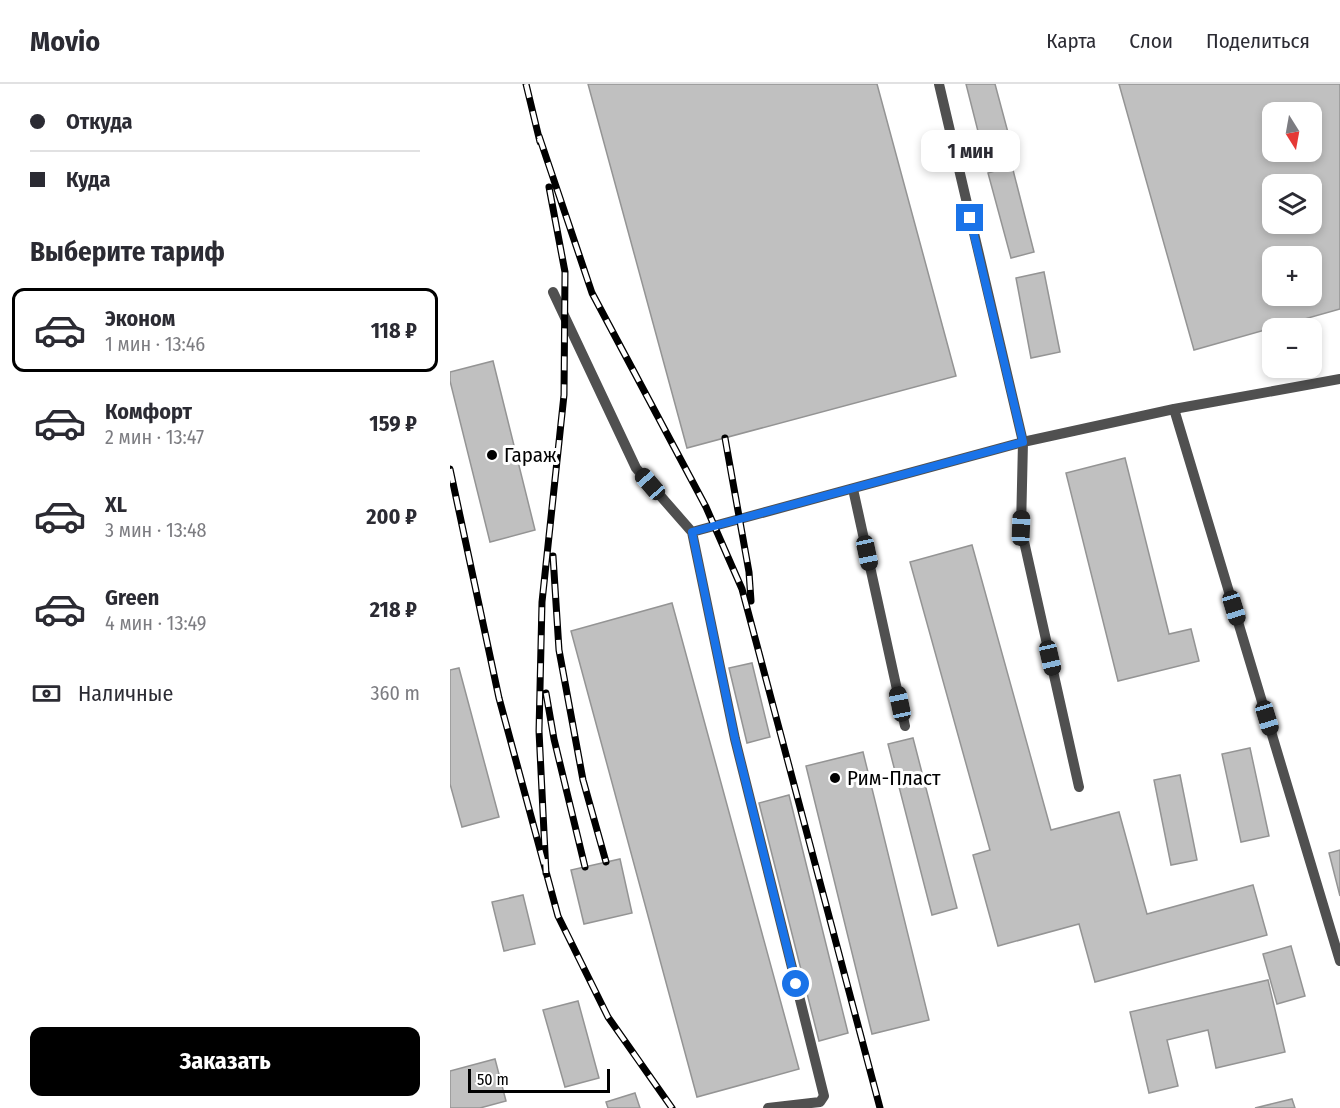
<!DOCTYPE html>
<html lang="ru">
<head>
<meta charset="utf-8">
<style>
	:root { --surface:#fff; --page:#f2f2f3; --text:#2b2b33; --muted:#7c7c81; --line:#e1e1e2; --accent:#000 }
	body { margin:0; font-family:"Fira Sans Condensed",sans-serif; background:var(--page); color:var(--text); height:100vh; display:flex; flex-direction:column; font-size:22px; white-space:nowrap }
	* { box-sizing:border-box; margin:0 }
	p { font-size:20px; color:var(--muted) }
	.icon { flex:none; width:33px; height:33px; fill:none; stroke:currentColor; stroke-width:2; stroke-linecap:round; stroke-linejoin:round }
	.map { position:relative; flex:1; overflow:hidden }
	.panel { display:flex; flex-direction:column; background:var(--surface); width:450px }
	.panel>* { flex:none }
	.guide { display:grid; align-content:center; height:132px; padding:0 30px; background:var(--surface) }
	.needle { width:39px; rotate:169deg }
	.tools { position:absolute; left:812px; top:18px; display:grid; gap:12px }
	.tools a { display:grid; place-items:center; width:60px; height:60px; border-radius:12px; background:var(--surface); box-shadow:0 3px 9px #0003; font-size:30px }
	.scale { position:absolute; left:18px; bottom:15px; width:142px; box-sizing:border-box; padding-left:6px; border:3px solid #000; border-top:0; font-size:16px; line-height:21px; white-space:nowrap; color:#000; -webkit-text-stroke:4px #fff; paint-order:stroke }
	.end { position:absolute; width:27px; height:27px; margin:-14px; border:8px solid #1a73e8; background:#fff; box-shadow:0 0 0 3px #fff }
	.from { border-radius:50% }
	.bubble { position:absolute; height:42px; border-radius:12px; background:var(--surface); box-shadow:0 3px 9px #0003; font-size:20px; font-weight:700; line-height:42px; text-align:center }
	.car { position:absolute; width:18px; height:36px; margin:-18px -9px; border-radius:8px; box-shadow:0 0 4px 2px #0007; background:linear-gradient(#222 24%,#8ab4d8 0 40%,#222 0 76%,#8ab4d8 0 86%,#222 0) }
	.guide b { display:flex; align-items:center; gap:21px; height:57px; font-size:22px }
	.guide b+b { border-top:2px solid var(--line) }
	.guide i { width:15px; height:15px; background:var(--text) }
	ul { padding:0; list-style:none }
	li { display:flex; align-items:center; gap:18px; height:84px; margin:0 12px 9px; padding:0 18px; border:3px solid transparent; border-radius:12px }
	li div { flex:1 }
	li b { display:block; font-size:22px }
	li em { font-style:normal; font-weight:700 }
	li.selected { border-color:var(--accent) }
	li>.icon { width:54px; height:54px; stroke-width:1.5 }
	h2 { padding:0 30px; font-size:27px; line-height:72px }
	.pay { display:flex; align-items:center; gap:15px; height:66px; padding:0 30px; font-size:22px }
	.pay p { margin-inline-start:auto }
	.button { display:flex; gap:12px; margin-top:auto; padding:12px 30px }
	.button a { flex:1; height:69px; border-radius:12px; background:var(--accent); color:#fff; font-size:24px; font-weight:700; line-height:69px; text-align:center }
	header { display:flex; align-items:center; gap:36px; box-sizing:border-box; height:84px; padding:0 30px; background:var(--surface); border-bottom:2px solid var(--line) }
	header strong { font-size:28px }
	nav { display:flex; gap:33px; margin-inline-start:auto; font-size:21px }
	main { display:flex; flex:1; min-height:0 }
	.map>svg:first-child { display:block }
	.building { fill:#c0c0c0; stroke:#949494; stroke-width:1.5; fill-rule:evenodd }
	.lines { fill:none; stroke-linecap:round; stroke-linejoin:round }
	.service { stroke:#505050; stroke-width:10 }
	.rail-casing { stroke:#000; stroke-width:7 }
	.rail { stroke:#fff; stroke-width:4.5; stroke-dasharray:14; stroke-linecap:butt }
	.route { stroke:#1a73e8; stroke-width:8 }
	.poi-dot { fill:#000; stroke:#fff; stroke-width:2 }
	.labels { text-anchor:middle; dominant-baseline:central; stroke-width:6; stroke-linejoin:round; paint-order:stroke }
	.poi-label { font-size:21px; fill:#000; stroke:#fff; text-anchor:start }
</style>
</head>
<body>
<header>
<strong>Movio</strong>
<nav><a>Карта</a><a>Слои</a><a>Поделиться</a></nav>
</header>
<main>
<section class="panel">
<div class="guide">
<b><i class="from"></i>Откуда</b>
<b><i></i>Куда</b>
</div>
<h2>Выберите тариф</h2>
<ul>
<li class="selected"><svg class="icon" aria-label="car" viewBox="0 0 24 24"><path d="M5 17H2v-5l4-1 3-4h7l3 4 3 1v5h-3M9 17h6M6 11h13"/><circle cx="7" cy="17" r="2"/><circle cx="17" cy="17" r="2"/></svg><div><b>Эконом</b><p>1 мин · 13:46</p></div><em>118 ₽</em></li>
<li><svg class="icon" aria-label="car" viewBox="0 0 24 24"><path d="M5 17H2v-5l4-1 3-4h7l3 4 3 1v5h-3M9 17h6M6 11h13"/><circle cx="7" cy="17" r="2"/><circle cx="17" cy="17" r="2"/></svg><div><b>Комфорт</b><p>2 мин · 13:47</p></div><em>159 ₽</em></li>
<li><svg class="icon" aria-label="car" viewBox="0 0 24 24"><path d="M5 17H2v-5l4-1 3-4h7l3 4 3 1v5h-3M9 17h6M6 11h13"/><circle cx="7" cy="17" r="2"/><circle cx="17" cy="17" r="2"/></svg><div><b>XL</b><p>3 мин · 13:48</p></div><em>200 ₽</em></li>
<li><svg class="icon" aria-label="car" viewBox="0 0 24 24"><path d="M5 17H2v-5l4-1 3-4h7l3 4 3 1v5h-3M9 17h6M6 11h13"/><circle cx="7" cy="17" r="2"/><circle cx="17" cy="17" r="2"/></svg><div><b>Green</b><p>4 мин · 13:49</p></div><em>218 ₽</em></li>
</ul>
<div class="pay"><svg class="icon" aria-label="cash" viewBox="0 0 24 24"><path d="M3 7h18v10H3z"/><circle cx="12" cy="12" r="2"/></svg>Наличные<p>360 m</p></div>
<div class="button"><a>Заказать</a></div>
</section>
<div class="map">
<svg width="890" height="1024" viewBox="0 0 890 1024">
	<rect width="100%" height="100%" fill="#fff"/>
	<!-- building -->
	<path class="building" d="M138,0H427L506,292L237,364Z
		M516,0H545L560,56L532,63Z
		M669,0H890V225L744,266ZM822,28H861V68H822ZM822,100H861V140H822ZM822,172H861V212H822Z
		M562,82L584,168L561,174L538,89Z
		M594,188L610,268L581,274L566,194Z
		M43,277L85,446L40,458L0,297V288Z
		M675,374L719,550L741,545L749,577L668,597L616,389Z
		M522,461L601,746L669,728L697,830L803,801L817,851L645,898L629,840L548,862L523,771L540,766L460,478Z
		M222,519L349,985L247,1013L121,547Z
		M302,579L320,653L297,659L279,584Z
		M9,584L49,733L12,743L0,700V586Z
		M463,654L507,824L482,831L438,660Z
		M800,664L819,752L791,758L772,670Z
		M413,668L479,936L422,950L356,682Z
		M730,691L747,776L721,781L704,696Z
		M339,711L398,949L369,957L309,719Z
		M890,766V812L879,769Z
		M170,775L182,829L134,840L121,786Z
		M73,811L85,860L54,867L42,818Z
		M841,862L855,912L827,920L813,870Z
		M818,896L835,968L766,984L758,946L717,956L728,1002L699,1009L680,928Z
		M128,917L149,994L115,1003L93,926Z
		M45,975L56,1017L30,1024H0V987Z
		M185,1009L190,1024H158L156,1018Z
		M842,1015L845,1024H805Z"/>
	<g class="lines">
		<!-- service -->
		<path class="service" d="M489,0L573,358L571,444L629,703
			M103,208L186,384L242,448L573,358L724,325L890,295
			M724,325L890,877
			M403,405L455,642
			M242,448L285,655L374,1012L370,1018L318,1024"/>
		<defs>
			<path id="rail" d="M76,0L90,58
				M89,52L142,209L256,423L292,505L430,1024
				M275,354L299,488L301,517
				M0,385L49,614L108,832L158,933L222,1024
				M103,472L109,566L133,696L156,778
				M96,609L104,655L135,783
				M96,789L89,647L92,518L114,311L115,188L99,103"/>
		</defs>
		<!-- rail casing -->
		<use href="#rail" class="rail-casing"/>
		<!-- rail -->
		<use href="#rail" class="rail"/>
	</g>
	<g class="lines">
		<!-- route -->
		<path class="route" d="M346,900L285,655L242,448L573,358L520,134"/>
	</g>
	<!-- markers -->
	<g class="poi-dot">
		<circle cx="42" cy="371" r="6"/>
		<circle cx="385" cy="694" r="6"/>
	</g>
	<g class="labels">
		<!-- poi labels -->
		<g class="poi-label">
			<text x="54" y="371">Гараж</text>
			<text x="397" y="694">Рим-Пласт</text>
		</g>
	</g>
</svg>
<div class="tools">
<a><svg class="needle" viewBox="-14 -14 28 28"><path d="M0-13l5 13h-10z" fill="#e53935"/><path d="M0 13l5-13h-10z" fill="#7c7c81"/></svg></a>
<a><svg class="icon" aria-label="layers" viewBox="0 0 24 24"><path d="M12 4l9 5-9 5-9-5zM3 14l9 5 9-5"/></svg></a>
<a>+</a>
<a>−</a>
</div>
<div class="scale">50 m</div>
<i class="end from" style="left:346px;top:900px"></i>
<i class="end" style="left:520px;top:134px"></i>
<div class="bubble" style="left:471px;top:46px;width:99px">1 мин</div>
<i class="car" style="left:200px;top:400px;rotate:319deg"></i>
<i class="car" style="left:571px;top:444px;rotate:2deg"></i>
<i class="car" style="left:417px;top:469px;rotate:168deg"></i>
<i class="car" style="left:784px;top:524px;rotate:163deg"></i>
<i class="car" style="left:600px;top:574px;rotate:167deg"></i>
<i class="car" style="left:450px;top:620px;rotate:348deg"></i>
<i class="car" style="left:817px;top:634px;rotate:163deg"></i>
</div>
</main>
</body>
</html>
